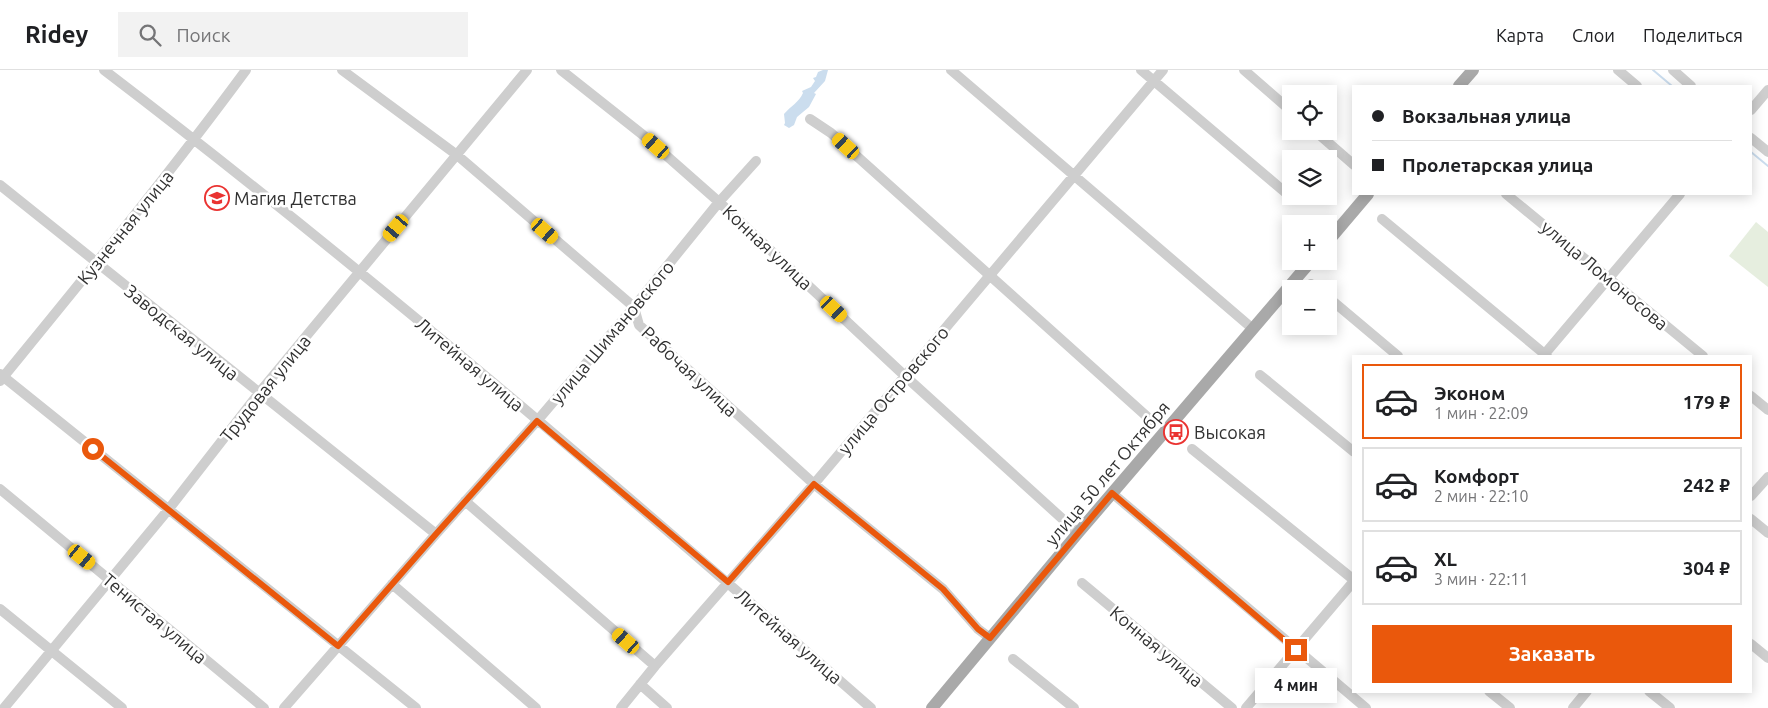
<!DOCTYPE html>
<html lang="ru">
<head>
<meta charset="utf-8">
<style>
	:root { --surface:#fff; --page:#f2f2f2; --text:#202124; --muted:#757577; --line:#e0e0e0; --accent:#ea580c }
	body { margin:0; font-family:Ubuntu,sans-serif; background:var(--page); color:var(--text); height:100vh; display:flex; flex-direction:column; font-size:19px; white-space:nowrap }
	* { box-sizing:border-box; margin:0 }
	p { font-size:16px; color:var(--muted) }
	.icon { flex:none; width:28px; height:28px; fill:none; stroke:currentColor; stroke-width:2; stroke-linecap:round; stroke-linejoin:round }
	.map { position:relative; flex:1; overflow:hidden }
	.sheet { position:absolute; left:1352px; top:285px; width:400px; height:338px; display:flex; flex-direction:column; background:var(--surface); border-radius:0px; box-shadow:0 2px 12px #0003 }
	.sheet>* { flex:none }
	.guide { position:absolute; left:1352px; top:15px; width:400px; height:110px; border-radius:0px; box-shadow:0 2px 12px #0003; display:grid; align-content:center; height:110px; padding:0 20px; background:var(--surface) }
	.buttons { position:absolute; left:1282px; top:15px; display:grid; gap:10px }
	.buttons a { display:grid; place-items:center; width:55px; height:55px; border-radius:0px; background:var(--surface); box-shadow:0 2px 12px #0003; font-size:25px }
	.end { position:absolute; width:22px; height:22px; margin:-11px; border:6px solid #ea580c; background:#fff; box-shadow:0 0 0 2px #fff }
	.from { border-radius:50% }
	.bubble { position:absolute; height:35px; border-radius:0px; background:var(--surface); box-shadow:0 2px 12px #0003; font-size:16px; font-weight:600; line-height:35px; text-align:center }
	.car { position:absolute; width:15px; height:30px; margin:-15px -8px; border-radius:6px; box-shadow:0 0 4px 1px #0007; background:linear-gradient(#f5c518 24%,#345 0 40%,#f5c518 0 76%,#345 0 86%,#f5c518 0) }
	.guide b { display:flex; align-items:center; gap:18px; height:48px; font-size:19px }
	.guide b+b { border-top:1px solid var(--line) }
	.guide i { width:12px; height:12px; background:var(--text) }
	ul { padding:9px 0 0; list-style:none }
	li { display:flex; align-items:center; gap:15px; height:75px; margin:0 10px 8px; padding:0 10px; border:2px solid var(--line); border-radius:0px }
	li div { flex:1 }
	li b { display:block; font-size:19px }
	li em { font-style:normal; font-weight:600 }
	li.on { border-color:var(--accent) }
	li>.icon { width:45px; height:45px; stroke-width:1.5 }
	.button { display:flex; gap:10px; margin-top:auto; padding:10px 20px }
	.button a { flex:1; height:58px; border-radius:0px; background:var(--accent); color:#fff; font-size:20px; font-weight:600; line-height:58px; text-align:center }
	header { display:flex; align-items:center; gap:30px; box-sizing:border-box; height:70px; padding:0 25px; background:var(--surface); border-bottom:1px solid var(--line) }
	header strong { font-size:24px }
	nav { display:flex; gap:28px; margin-inline-start:auto; font-size:18px }
	.search { width:350px; height:45px; background:var(--page); display:flex; align-items:center; gap:12px; box-sizing:border-box; padding:0 18px; border-radius:0px; color:var(--muted); font-size:19px }
	.map>svg:first-child { display:block }
	.pitch { fill:#e6eedf }
	.water { fill:#cbddee }
	.lines { fill:none; stroke-linecap:round; stroke-linejoin:round }
	.stream { stroke:#cbddee; stroke-width:2 }
	.minor { stroke:#cecece; stroke-width:10 }
	.major { stroke:#a9a9a9; stroke-width:12 }
	.route { stroke:#ea580c; stroke-width:6 }
	.labels { text-anchor:middle; dominant-baseline:central; stroke-width:5; stroke-linejoin:round; paint-order:stroke }
	.poi-label { font-size:18px; fill:#313131; stroke:#fff; text-anchor:start }
	.street-label { font-size:18px; fill:#313131; stroke:#fff }
</style>
</head>
<body>
<header>
<strong>Ridey</strong>
<div class="search"><svg class="icon" aria-label="search" viewBox="0 0 24 24"><circle cx="10" cy="10" r="6"/><path d="M15 15l6 6"/></svg>Поиск</div>
<nav><a>Карта</a><a>Слои</a><a>Поделиться</a></nav>
</header>
<div class="map">
<svg width="1768" height="638" viewBox="0 0 1768 638">
	<rect width="100%" height="100%" fill="#fff"/>
	<!-- pitch -->
	<path class="pitch" d="M1756,152L1768,162V217L1729,186Z"/>
	<!-- water -->
	<path class="water" d="M823,0H828L825,11L814,23L816,24L809,37L797,47L794,55L789,58L784,55L785,53L784,44C791,36 799,32 803,23L802,21L811,17L815,11L813,8L816,7L818,2Z"/>
	<g class="lines">
		<!-- stream -->
		<path class="stream" d="M1653,0L1672,16
			M1751,82L1768,96"/>
		<!-- minor -->
		<path class="minor" d="M104,0C369,202 621,419 871,638
			M342,0L457,85L634,237L639,255L814,414L943,519L978,559L990,568
			M561,0L643,65L719,132L905,306L1078,463
			M951,0L1253,259
			M1141,0L1286,123
			M1244,0L1291,41
			M1618,0L1637,16
			M1673,0L1691,16
			M1751,40L1768,20
			M810,49L831,63L1153,352
			M1315,61L1354,95
			M1751,68L1768,82
			M0,115L436,464
			M1506,124L1703,286
			M1382,149L1547,286
			M1311,214L1317,219
			M1329,228L1398,286
			M1543,286L1680,124
			M0,304L416,638
			M1260,305L1354,382
			M0,311C84,208 168,106 246,0
			M1751,326L1768,340
			M1192,379L1354,510
			M0,419L264,638
			M1112,423L1366,638
			M1751,426L1768,407
			M465,431L655,596
			M1751,449L1768,463
			M1082,513L1232,638
			M392,514L536,638
			M0,539L122,638
			M1751,574L1768,588
			M1013,589L1074,638
			M640,614L667,638
			M1489,621L1510,638
			M1649,621L1670,638
			M4,638L168,440L259,323L527,0
			M284,638L436,464L537,351L634,237L719,132L756,91
			M621,638L655,596L814,414L1163,0
			M1246,638L1354,511
			M1573,638L1587,621"/>
		<!-- major -->
		<path class="major" d="M1459,16L1473,0
			M1329,170L1368,124
			M932,638L1078,463L1311,191"/>
	</g>
	<g class="lines">
		<!-- route -->
		<path class="route" d="M93,379L338,576L436,464L537,351L728,512L814,414L943,519L978,559L990,568L1112,423L1296,580"/>
	</g>
	<!-- icons -->
	<defs>
		<symbol id="school-ring" viewBox="-11 -11 22 22"><circle r="9.5" fill="#fff" stroke="#ea3331" stroke-width="1.5"/><path d="M0-5L7-2L0 1L-7-2ZM-4 1L0 2.5L4 1V4Q0 6-4 4Z" fill="#ea3331"/></symbol>
		<symbol id="bus-ring" viewBox="-11 -11 22 22"><circle r="9.5" fill="#fff" stroke="#ea3331" stroke-width="1.5"/><path d="M-5-6H5V4H4V6H2V4H-2V6H-4V4H-5ZM-3.5-4V0h7V-4ZM-3.5 1.2v1.5H-2V1.2ZM2 1.2v1.5H3.5V1.2Z" fill="#ea3331"/></symbol>
	</defs>
	<g fill-rule="evenodd">
		<use href="#school-ring" x="203" y="114" width="28" height="28"/>
		<use href="#bus-ring" x="1162" y="348" width="28" height="28"/>
	</g>
	<g class="labels">
		<!-- poi labels -->
		<g class="poi-label">
			<text x="234" y="128">Магия Детства</text>
			<text x="1194" y="362">Высокая</text>
		</g>
		<!-- street labels -->
		<g class="street-label">
			<text transform="translate(125 157) rotate(-51)">Кузнечная улица</text>
			<text transform="translate(768 177) rotate(43)">Конная улица</text>
			<text transform="translate(1605 205) rotate(40)">улица Ломоносова</text>
			<text transform="translate(182 262) rotate(39)">Заводская улица</text>
			<text transform="translate(612 262) rotate(-50)">улица Шимановского</text>
			<text transform="translate(470 294) rotate(40)">Литейная улица</text>
			<text transform="translate(690 301) rotate(43)">Рабочая улица</text>
			<text transform="translate(265 318) rotate(-51)">Трудовая улица</text>
			<text transform="translate(893 320) rotate(-50)">улица Островского</text>
			<text transform="translate(1107 403) rotate(-50)">улица 50 лет Октября</text>
			<text transform="translate(155 548) rotate(40)">Тенистая улица</text>
			<text transform="translate(789 566) rotate(41)">Литейная улица</text>
			<text transform="translate(1157 576) rotate(40)">Конная улица</text>
		</g>
	</g>
</svg>
<div class="buttons">
<a><svg class="icon" aria-label="locate" viewBox="0 0 24 24"><circle cx="12" cy="12" r="6"/><path d="M12 2v4M12 18v4M2 12h4M18 12h4"/></svg></a>
<a><svg class="icon" aria-label="layers" viewBox="0 0 24 24"><path d="M12 4l9 5-9 5-9-5zM3 14l9 5 9-5"/></svg></a>
<a>+</a>
<a>−</a>
</div>
<i class="end from" style="left:93px;top:379px"></i>
<i class="end" style="left:1296px;top:580px"></i>
<div class="bubble" style="left:1255px;top:598px;width:82px">4 мин</div>
<i class="car" style="left:656px;top:76px;rotate:311deg"></i>
<i class="car" style="left:846px;top:76px;rotate:312deg"></i>
<i class="car" style="left:396px;top:158px;rotate:220deg"></i>
<i class="car" style="left:545px;top:161px;rotate:131deg"></i>
<i class="car" style="left:834px;top:239px;rotate:133deg"></i>
<i class="car" style="left:82px;top:487px;rotate:129deg"></i>
<i class="car" style="left:626px;top:571px;rotate:311deg"></i>
<div class="guide">
<b><i class="from"></i>Вокзальная улица</b>
<b><i></i>Пролетарская улица</b>
</div>
<section class="sheet">
<ul>
<li class="on"><svg class="icon" aria-label="car" viewBox="0 0 24 24"><path d="M5 17H2v-5l4-1 3-4h7l3 4 3 1v5h-3M9 17h6M6 11h13"/><circle cx="7" cy="17" r="2"/><circle cx="17" cy="17" r="2"/></svg><div><b>Эконом</b><p>1 мин · 22:09</p></div><em>179 ₽</em></li>
<li><svg class="icon" aria-label="car" viewBox="0 0 24 24"><path d="M5 17H2v-5l4-1 3-4h7l3 4 3 1v5h-3M9 17h6M6 11h13"/><circle cx="7" cy="17" r="2"/><circle cx="17" cy="17" r="2"/></svg><div><b>Комфорт</b><p>2 мин · 22:10</p></div><em>242 ₽</em></li>
<li><svg class="icon" aria-label="car" viewBox="0 0 24 24"><path d="M5 17H2v-5l4-1 3-4h7l3 4 3 1v5h-3M9 17h6M6 11h13"/><circle cx="7" cy="17" r="2"/><circle cx="17" cy="17" r="2"/></svg><div><b>XL</b><p>3 мин · 22:11</p></div><em>304 ₽</em></li>
</ul>
<div class="button"><a>Заказать</a></div>
</section>
</div>
</body>
</html>
